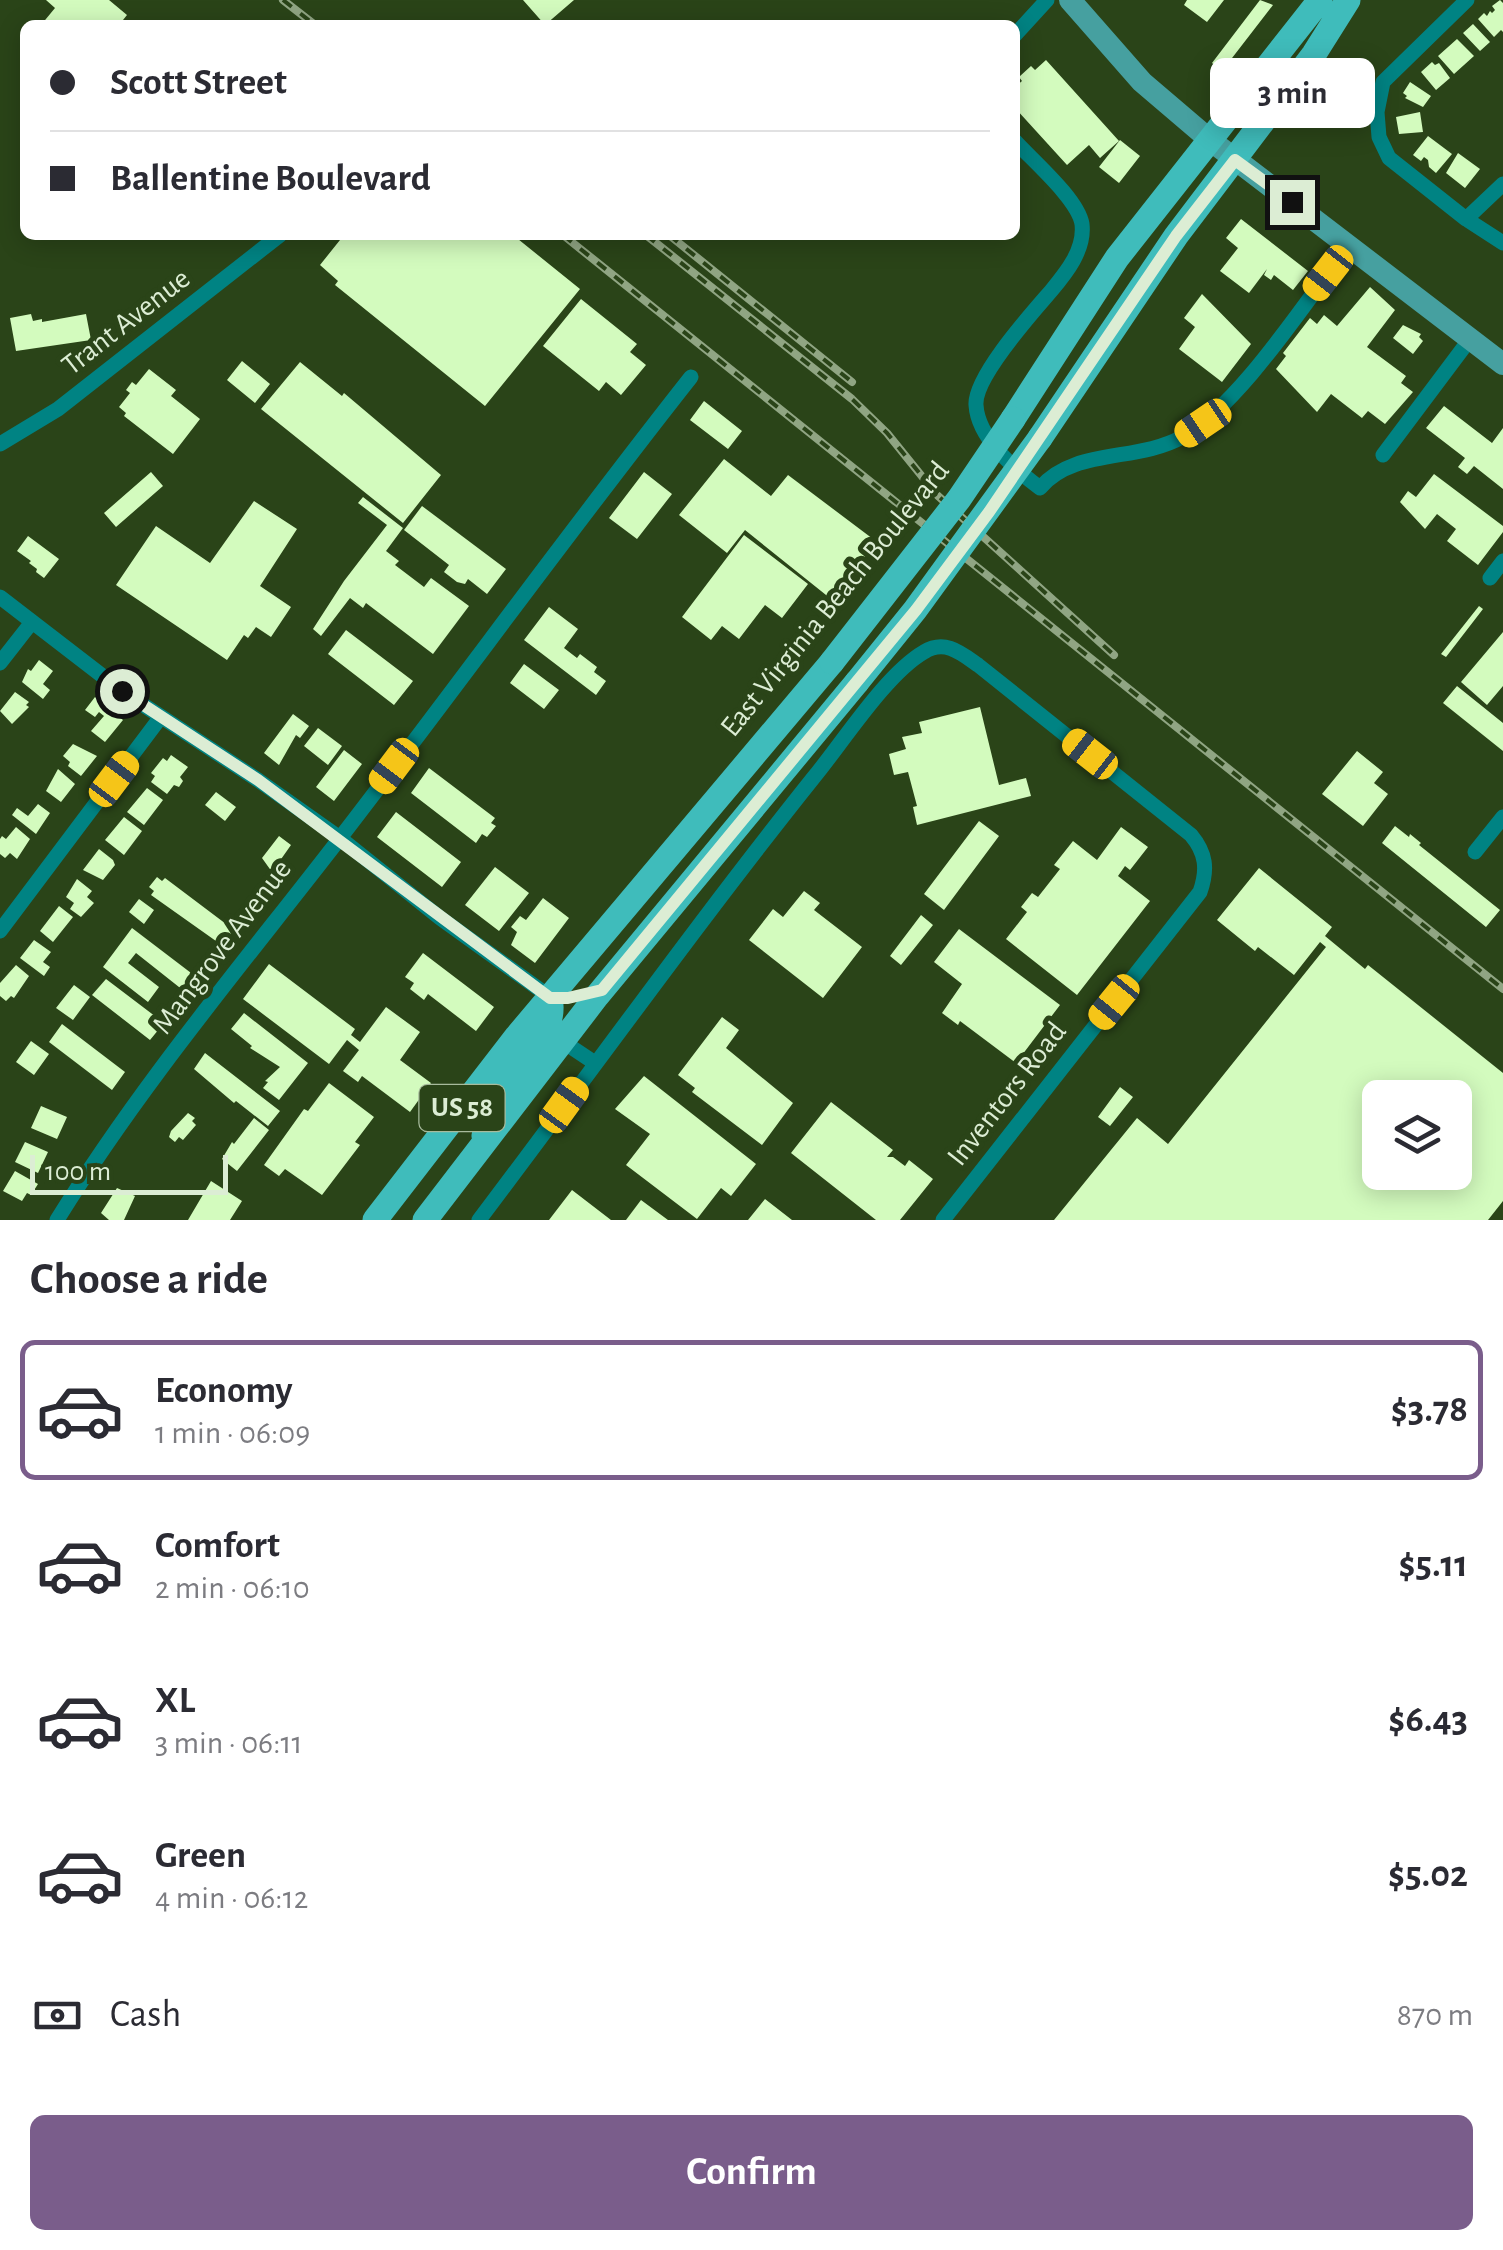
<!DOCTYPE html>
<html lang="en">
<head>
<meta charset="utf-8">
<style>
	:root { --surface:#fff; --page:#f7f7f7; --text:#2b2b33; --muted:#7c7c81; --line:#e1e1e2; --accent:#7a5d8b }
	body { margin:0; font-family:"Alegreya Sans",sans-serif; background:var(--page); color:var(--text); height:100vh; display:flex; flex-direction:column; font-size:38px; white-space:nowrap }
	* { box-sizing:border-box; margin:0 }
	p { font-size:32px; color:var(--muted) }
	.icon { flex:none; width:55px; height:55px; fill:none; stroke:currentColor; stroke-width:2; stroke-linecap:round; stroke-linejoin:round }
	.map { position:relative; height:1220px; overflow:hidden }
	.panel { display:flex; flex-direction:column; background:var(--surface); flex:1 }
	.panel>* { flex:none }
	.banner { position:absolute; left:20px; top:20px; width:1000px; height:220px; border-radius:15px; box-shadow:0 5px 25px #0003; display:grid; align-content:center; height:220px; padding:0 30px; background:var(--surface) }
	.fabs { position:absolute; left:1362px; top:1080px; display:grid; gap:20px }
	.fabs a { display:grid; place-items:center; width:110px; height:110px; border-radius:15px; background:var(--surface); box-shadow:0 5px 25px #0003; font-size:50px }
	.scale { position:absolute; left:30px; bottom:25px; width:198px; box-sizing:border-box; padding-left:10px; border:5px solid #dcedd4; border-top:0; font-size:28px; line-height:35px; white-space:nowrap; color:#dcedd4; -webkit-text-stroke:8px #2a4418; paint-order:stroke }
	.end { position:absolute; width:45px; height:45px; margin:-22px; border:12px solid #dcedd4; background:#111; box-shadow:0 0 0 5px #111 }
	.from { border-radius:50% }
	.bubble { position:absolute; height:70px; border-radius:15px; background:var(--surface); box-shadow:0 5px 25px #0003; font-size:32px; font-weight:600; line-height:70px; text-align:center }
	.car { position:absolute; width:30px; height:60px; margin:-30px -15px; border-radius:12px; box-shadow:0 0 8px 2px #0007; background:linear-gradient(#f5c518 24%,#345 0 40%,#f5c518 0 76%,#345 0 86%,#f5c518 0) }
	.banner b { display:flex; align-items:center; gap:35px; height:95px; font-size:38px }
	.banner b+b { border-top:2px solid var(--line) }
	.banner i { width:25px; height:25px; background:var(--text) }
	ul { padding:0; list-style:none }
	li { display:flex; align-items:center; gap:30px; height:140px; margin:0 20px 15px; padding:0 10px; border:5px solid transparent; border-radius:15px }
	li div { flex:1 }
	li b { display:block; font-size:38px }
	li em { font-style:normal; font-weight:600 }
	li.selected { border-color:var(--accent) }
	li>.icon { width:90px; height:90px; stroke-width:1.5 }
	h2 { padding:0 30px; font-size:45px; line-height:120px }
	.pay { display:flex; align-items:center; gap:25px; height:110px; padding:0 30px; font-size:38px }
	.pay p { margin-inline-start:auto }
	.cta { display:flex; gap:20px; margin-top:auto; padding:20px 30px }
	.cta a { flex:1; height:115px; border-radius:15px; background:var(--accent); color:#fff; font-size:40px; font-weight:600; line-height:115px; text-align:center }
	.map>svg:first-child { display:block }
	.building { fill:#d3fbbe; fill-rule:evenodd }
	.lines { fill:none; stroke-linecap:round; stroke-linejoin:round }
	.street { stroke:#008383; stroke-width:15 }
	.secondary { stroke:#46a0a0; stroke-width:22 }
	.primary { stroke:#3fbcbb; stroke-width:25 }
	.rail-casing { stroke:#90a583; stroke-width:8 }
	.rail { stroke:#2a4418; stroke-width:4; stroke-dasharray:11; stroke-linecap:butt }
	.primary-bridge { stroke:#3fbcbb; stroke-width:25 }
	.route { stroke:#dcedd4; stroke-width:12 }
	.labels { text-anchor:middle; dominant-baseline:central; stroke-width:10; stroke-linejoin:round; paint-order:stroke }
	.shield { fill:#2a4418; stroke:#a7ba9c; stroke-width:2.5 }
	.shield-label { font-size:28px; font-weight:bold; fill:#dcedd4 }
	.street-label { font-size:30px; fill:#dcedd4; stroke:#2a4418 }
</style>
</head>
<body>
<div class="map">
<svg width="1503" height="1220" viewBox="0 0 1503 1220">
	<rect width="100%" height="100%" fill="#2a4418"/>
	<!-- building -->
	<path class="building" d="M46,0H109L127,15L119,25H41L55,8Z
		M523,0H574L545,25Z
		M1187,0H1224L1207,22L1184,5Z
		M1260,0L1273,5L1222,71L1212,63Z
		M1500,0L1503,3V32L1501,30L1494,37L1478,19L1484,13L1487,16L1490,11L1492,13L1495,10L1492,6Z
		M1473,24L1490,42L1480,51L1463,33Z
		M1457,39L1474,56L1454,74L1438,56Z
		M1046,60L1119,141L1100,158L1089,145L1067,165L1015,108V87L1022,81L1019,77L1031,66L1035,70Z
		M1432,62L1435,65L1439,63L1450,78L1436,90L1421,72Z
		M1410,82L1431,96L1423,107L1405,98L1407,96L1403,93Z
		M1420,112L1423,132L1399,134L1396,117Z
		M1428,136L1452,154L1436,173L1429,167L1428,160L1424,157L1421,161L1413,155Z
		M1120,140L1140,156L1119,183L1099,167Z
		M1458,153L1480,169L1465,188L1446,173Z
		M1241,219L1308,271L1293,290L1274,275L1271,280L1264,275L1267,269L1249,293L1220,271L1238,248L1226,238Z
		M344,235H513L580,289L485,406L335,285L338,281L320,265Z
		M1370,287L1395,310L1367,347L1406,376L1401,383L1413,392L1385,424L1368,411L1362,418L1331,394L1317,412L1276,369L1286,356L1283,353L1310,318L1317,324L1324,315L1337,326Z
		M1202,294L1251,344L1222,382L1179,349L1195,327L1184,318Z
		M581,299L637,344L630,352L646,365L621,395L606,382L599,391L543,346Z
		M31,314L33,321L42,319V322L86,314L91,340L16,351L10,318Z
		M1403,325L1421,334L1419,337L1423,341L1413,354L1393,338Z
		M242,361L270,384L255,403L227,380Z
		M300,362L342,396L344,393L441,475L403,523L261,409Z
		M149,369L176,390L171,396L200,419L173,454L124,416L126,413L119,407L130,393L126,390L132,382L136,385Z
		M704,401L742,431L728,449L690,420Z
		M1444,406L1492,443L1503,428V489L1474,466L1467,474L1458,467L1465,458L1426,428Z
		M724,459L771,496L788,475L877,542L831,599L745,530L727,553L679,515Z
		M151,472L163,486L116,527L104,513Z
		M644,472L672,494L637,539L609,518Z
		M1434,474L1503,526V532L1478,565L1447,541L1456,529L1437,514L1425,529L1400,502L1408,491L1416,497Z
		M363,497L403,528L386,551L399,561L395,565L424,587L431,578L469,606L433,654L366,603L363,608L350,598L321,636L313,629L344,581L387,525L358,503Z
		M254,501L297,529L260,586L291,607L271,637L256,627L248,638L244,635L227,660L116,585L156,526L210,563Z
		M422,506L506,569L487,594L468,579L465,584L457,582L444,572L449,565L404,530Z
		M744,535L808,584L782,618L765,605L739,639L722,626L711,640L682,617Z
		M28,536L59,559L44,578L36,572L37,569L29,563L31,561L17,551Z
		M1479,606L1483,609L1446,657L1441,654Z
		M549,607L578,629L564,648L577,658L580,654L597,667L594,672L606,681L596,695L524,640Z
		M346,630L413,681L394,705L328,654Z
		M1503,632V686L1487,705L1461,682Z
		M39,660L53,671L43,684L50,690L43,699L22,682L28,669L31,671Z
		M524,664L559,690L544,709L510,683Z
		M1457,686L1503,723V751L1443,703Z
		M15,692L29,702L26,705L29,707L12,724L0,711Z
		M95,697L123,720L105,742L91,731L104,716L99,712L95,717L85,710Z
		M980,707L999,785L1026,778L1031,796L917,825L913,807L917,806L908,772L894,775L889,754L906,749L902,737L922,733L919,722Z
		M293,714L309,726L300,738L296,735L279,765L264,753Z
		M318,728L342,746L328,765L304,746Z
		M73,744L97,756L81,776L68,766L70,762L63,756Z
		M344,750L362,764L334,801L316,787Z
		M1357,751L1383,772L1374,783L1388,794L1363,826L1322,794Z
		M171,755L188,767L180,777L183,781L179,787L174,785L167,794L151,782L155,776L151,773L163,758L167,761Z
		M429,768L495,818L491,823L496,826L487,837L482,834L476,843L411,793Z
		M58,769L75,784L61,802L46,791Z
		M147,788L163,800L144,825L127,812Z
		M216,792L236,807L225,821L205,805Z
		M38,804L50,813L36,834L12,815L17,808L28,816Z
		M396,812L461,862L442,887L377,837Z
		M124,817L142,831L124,855L105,840Z
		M979,821L999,836L944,910L924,894Z
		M1395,826L1409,837L1410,834L1421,843L1419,845L1500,910L1486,927L1382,843Z
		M16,827L30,839L17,859L10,853L5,858L0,854V839L2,836L6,839Z
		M1121,827L1148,847L1130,870L1125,866L1118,876L1150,901L1077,995L1006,939L1027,912L1021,907L1032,893L1038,897L1060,869L1054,865L1073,841L1097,860Z
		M279,836L291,845L272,872L262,858Z
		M99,849L113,860L115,865L103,880L83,870Z
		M495,867L529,893L499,931L465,905Z
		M1259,868L1332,927L1325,936L1365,969L1368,965L1503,1073V1201L1488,1220H1054L1137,1118L1168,1144L1326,947L1320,942L1294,975L1258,947L1255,951L1217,920ZM1380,1098H1455V1172H1380Z
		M157,877L162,881L165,878L234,930L223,946L151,895L154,891L149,887Z
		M77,879L92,891L87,897L94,903L81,917L70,909L74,903L66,897Z
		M804,891L820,903L814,910L862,947L823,998L749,940L773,909L783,917Z
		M543,898L569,918L535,963L511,945L517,932L511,927L520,916L526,920Z
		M139,899L154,910L144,924L129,912Z
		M59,906L73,917L53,942L40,931Z
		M921,915L933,925L901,965L890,956Z
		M132,928L195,976L184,991L136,953L128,963L159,987L148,1002L103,967Z
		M959,929L1060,1005L1016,1063L960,1021L958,1025L942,1013L962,984L934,962Z
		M34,940L51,952L43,962L50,967L44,976L20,958Z
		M423,953L494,1007L476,1031L428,994L424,1000L410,989L414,983L405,977Z
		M269,964L355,1029L351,1035L360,1042L386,1007L420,1032L400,1060L431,1083L410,1112L362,1076L358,1082L343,1071L359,1050L347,1040L329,1064L243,999Z
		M16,965L29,976L14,998L11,996L6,1001L0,996V983Z
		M106,979L164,1023L150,1040L92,995Z
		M74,985L90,997L73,1020L56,1008Z
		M244,1013L308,1063L279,1100L263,1088L268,1082L265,1081L280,1067L250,1048L252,1046L231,1029Z
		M722,1017L739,1030L726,1048L793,1103L762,1145L692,1092L695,1088L678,1075Z
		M62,1024L125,1072L112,1090L49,1042Z
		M31,1041L49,1054L34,1075L16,1062Z
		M205,1053L280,1111L268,1126L236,1101L234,1103L194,1069Z
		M644,1076L756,1164L731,1196L721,1188L697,1219L626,1165L650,1134L615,1109Z
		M329,1083L374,1117L355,1142L360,1145L322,1195L285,1169L279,1176L264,1165L304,1109L308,1111Z
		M1120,1087L1133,1097L1110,1126L1098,1117Z
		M831,1102L893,1150L887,1157H893L905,1166L909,1160L933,1179L900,1220H876L791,1153Z
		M41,1106L67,1117L57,1139L31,1128Z
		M188,1113L195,1118L192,1121L196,1125L183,1140L179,1137L175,1142L169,1137L171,1131Z
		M254,1118L269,1130L237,1171L222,1159L232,1142L234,1144Z
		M25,1142L48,1152L38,1173L15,1162Z
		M15,1171L38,1184L31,1195L27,1193L22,1201L3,1191Z
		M211,1181L242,1201L230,1220H188Z
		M117,1188L135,1196L124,1220H109L101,1213Z
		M572,1190L611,1220H549Z
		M765,1199L792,1220H748Z
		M641,1200L668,1220H626Z"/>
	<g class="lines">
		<!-- street -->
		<path class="street" d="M1467,0L1383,82L1377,112L1379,137L1389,158L1466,219L1503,243
			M1015,35L1047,0
			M1015,141C1032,160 1078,199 1082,224C1085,250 1066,273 1051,291C1032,313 974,377 976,405C978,439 1015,469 1040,488C1073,448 1138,462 1182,437C1240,405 1307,299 1350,244
			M1466,219L1503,184
			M0,444L58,409L280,235
			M1383,455L1470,339
			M1490,578L1503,561
			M0,597L122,691L258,780L340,838L440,918L550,997
			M0,663L32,622
			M1475,852L1503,817
			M0,931L160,718
			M562,1041L595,1063
			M57,1220C139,1087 241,966 337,842C456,688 570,530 691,377
			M479,1220C591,1072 698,922 814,777C843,742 886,674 924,652C945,639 961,653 978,665L1191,835C1206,853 1208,869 1200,892L943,1220"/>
		<!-- secondary -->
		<path class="secondary" d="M1070,0L1142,82L1210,140L1503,364"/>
		<!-- primary -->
		<path class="primary" d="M1013,419L1117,258L1320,0
			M1040,438L1176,236L1314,54L1348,0
			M484,1136C487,1124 488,1109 494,1097C511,1063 559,1041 550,997
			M375,1220L517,1036L832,662
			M425,1220L597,996L857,682"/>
		<defs>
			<path id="rail" d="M283,0L315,25
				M563,235L1503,989
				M646,235L852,399L887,433L937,495L1114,655
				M669,235L852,382"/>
		</defs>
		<!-- rail casing -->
		<use href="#rail" class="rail-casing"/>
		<!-- rail -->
		<use href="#rail" class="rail"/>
		<!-- primary-bridge -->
		<path class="primary-bridge" d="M832,662L959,499L1013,419
			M857,682L915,610L1040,438"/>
	</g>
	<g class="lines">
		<!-- route -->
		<path class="route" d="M122,691L258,780L550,998H568L602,990L916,610L989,512L1176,236L1235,160L1292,202"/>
	</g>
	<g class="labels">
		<!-- shield labels -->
		<rect class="shield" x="419.5" y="1085" width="85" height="46" rx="8"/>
		<g class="shield-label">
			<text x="462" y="1108">US 58</text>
		</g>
		<!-- street labels -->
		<g class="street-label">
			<text transform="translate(126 322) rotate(-38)">Trant Avenue</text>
			<text transform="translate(835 599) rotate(-51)">East Virginia Beach Boulevard</text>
			<text transform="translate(222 947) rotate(-53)">Mangrove Avenue</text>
			<text transform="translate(1007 1094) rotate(-52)">Inventors Road</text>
		</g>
	</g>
</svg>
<div class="fabs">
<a><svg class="icon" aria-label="layers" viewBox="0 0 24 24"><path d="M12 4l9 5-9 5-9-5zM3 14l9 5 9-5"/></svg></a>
</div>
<div class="scale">100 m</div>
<i class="end from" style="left:122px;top:691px"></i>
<i class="end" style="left:1292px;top:202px"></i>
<div class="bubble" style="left:1210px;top:58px;width:165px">3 min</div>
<i class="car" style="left:1328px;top:273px;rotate:218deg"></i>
<i class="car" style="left:1203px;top:423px;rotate:236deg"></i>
<i class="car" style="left:1090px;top:754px;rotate:308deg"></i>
<i class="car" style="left:394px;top:766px;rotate:217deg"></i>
<i class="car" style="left:114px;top:779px;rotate:37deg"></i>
<i class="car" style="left:1114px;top:1002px;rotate:219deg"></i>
<i class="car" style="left:564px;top:1105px;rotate:36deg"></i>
<div class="banner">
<b><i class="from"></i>Scott Street</b>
<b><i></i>Ballentine Boulevard</b>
</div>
</div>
<section class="panel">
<h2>Choose a ride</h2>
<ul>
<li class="selected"><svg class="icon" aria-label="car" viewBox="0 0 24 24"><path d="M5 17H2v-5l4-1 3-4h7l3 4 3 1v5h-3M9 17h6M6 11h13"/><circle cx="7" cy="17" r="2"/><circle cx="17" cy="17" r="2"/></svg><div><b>Economy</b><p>1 min · 06:09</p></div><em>$3.78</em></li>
<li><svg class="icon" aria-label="car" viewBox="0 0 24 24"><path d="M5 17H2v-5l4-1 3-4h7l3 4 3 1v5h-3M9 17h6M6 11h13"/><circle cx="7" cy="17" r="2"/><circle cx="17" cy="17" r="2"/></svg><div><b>Comfort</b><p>2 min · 06:10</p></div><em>$5.11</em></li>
<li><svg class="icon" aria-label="car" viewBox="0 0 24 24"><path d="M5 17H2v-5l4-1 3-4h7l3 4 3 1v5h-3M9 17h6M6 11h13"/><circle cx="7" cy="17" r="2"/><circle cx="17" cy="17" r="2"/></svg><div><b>XL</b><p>3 min · 06:11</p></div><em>$6.43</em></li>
<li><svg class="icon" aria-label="car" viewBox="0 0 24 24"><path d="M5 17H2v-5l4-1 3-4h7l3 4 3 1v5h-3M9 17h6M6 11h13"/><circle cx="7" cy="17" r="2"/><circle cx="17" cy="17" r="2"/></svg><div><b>Green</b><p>4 min · 06:12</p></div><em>$5.02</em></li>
</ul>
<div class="pay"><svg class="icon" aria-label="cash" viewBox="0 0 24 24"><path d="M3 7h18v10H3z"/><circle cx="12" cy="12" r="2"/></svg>Cash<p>870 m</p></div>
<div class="cta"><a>Confirm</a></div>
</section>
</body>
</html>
